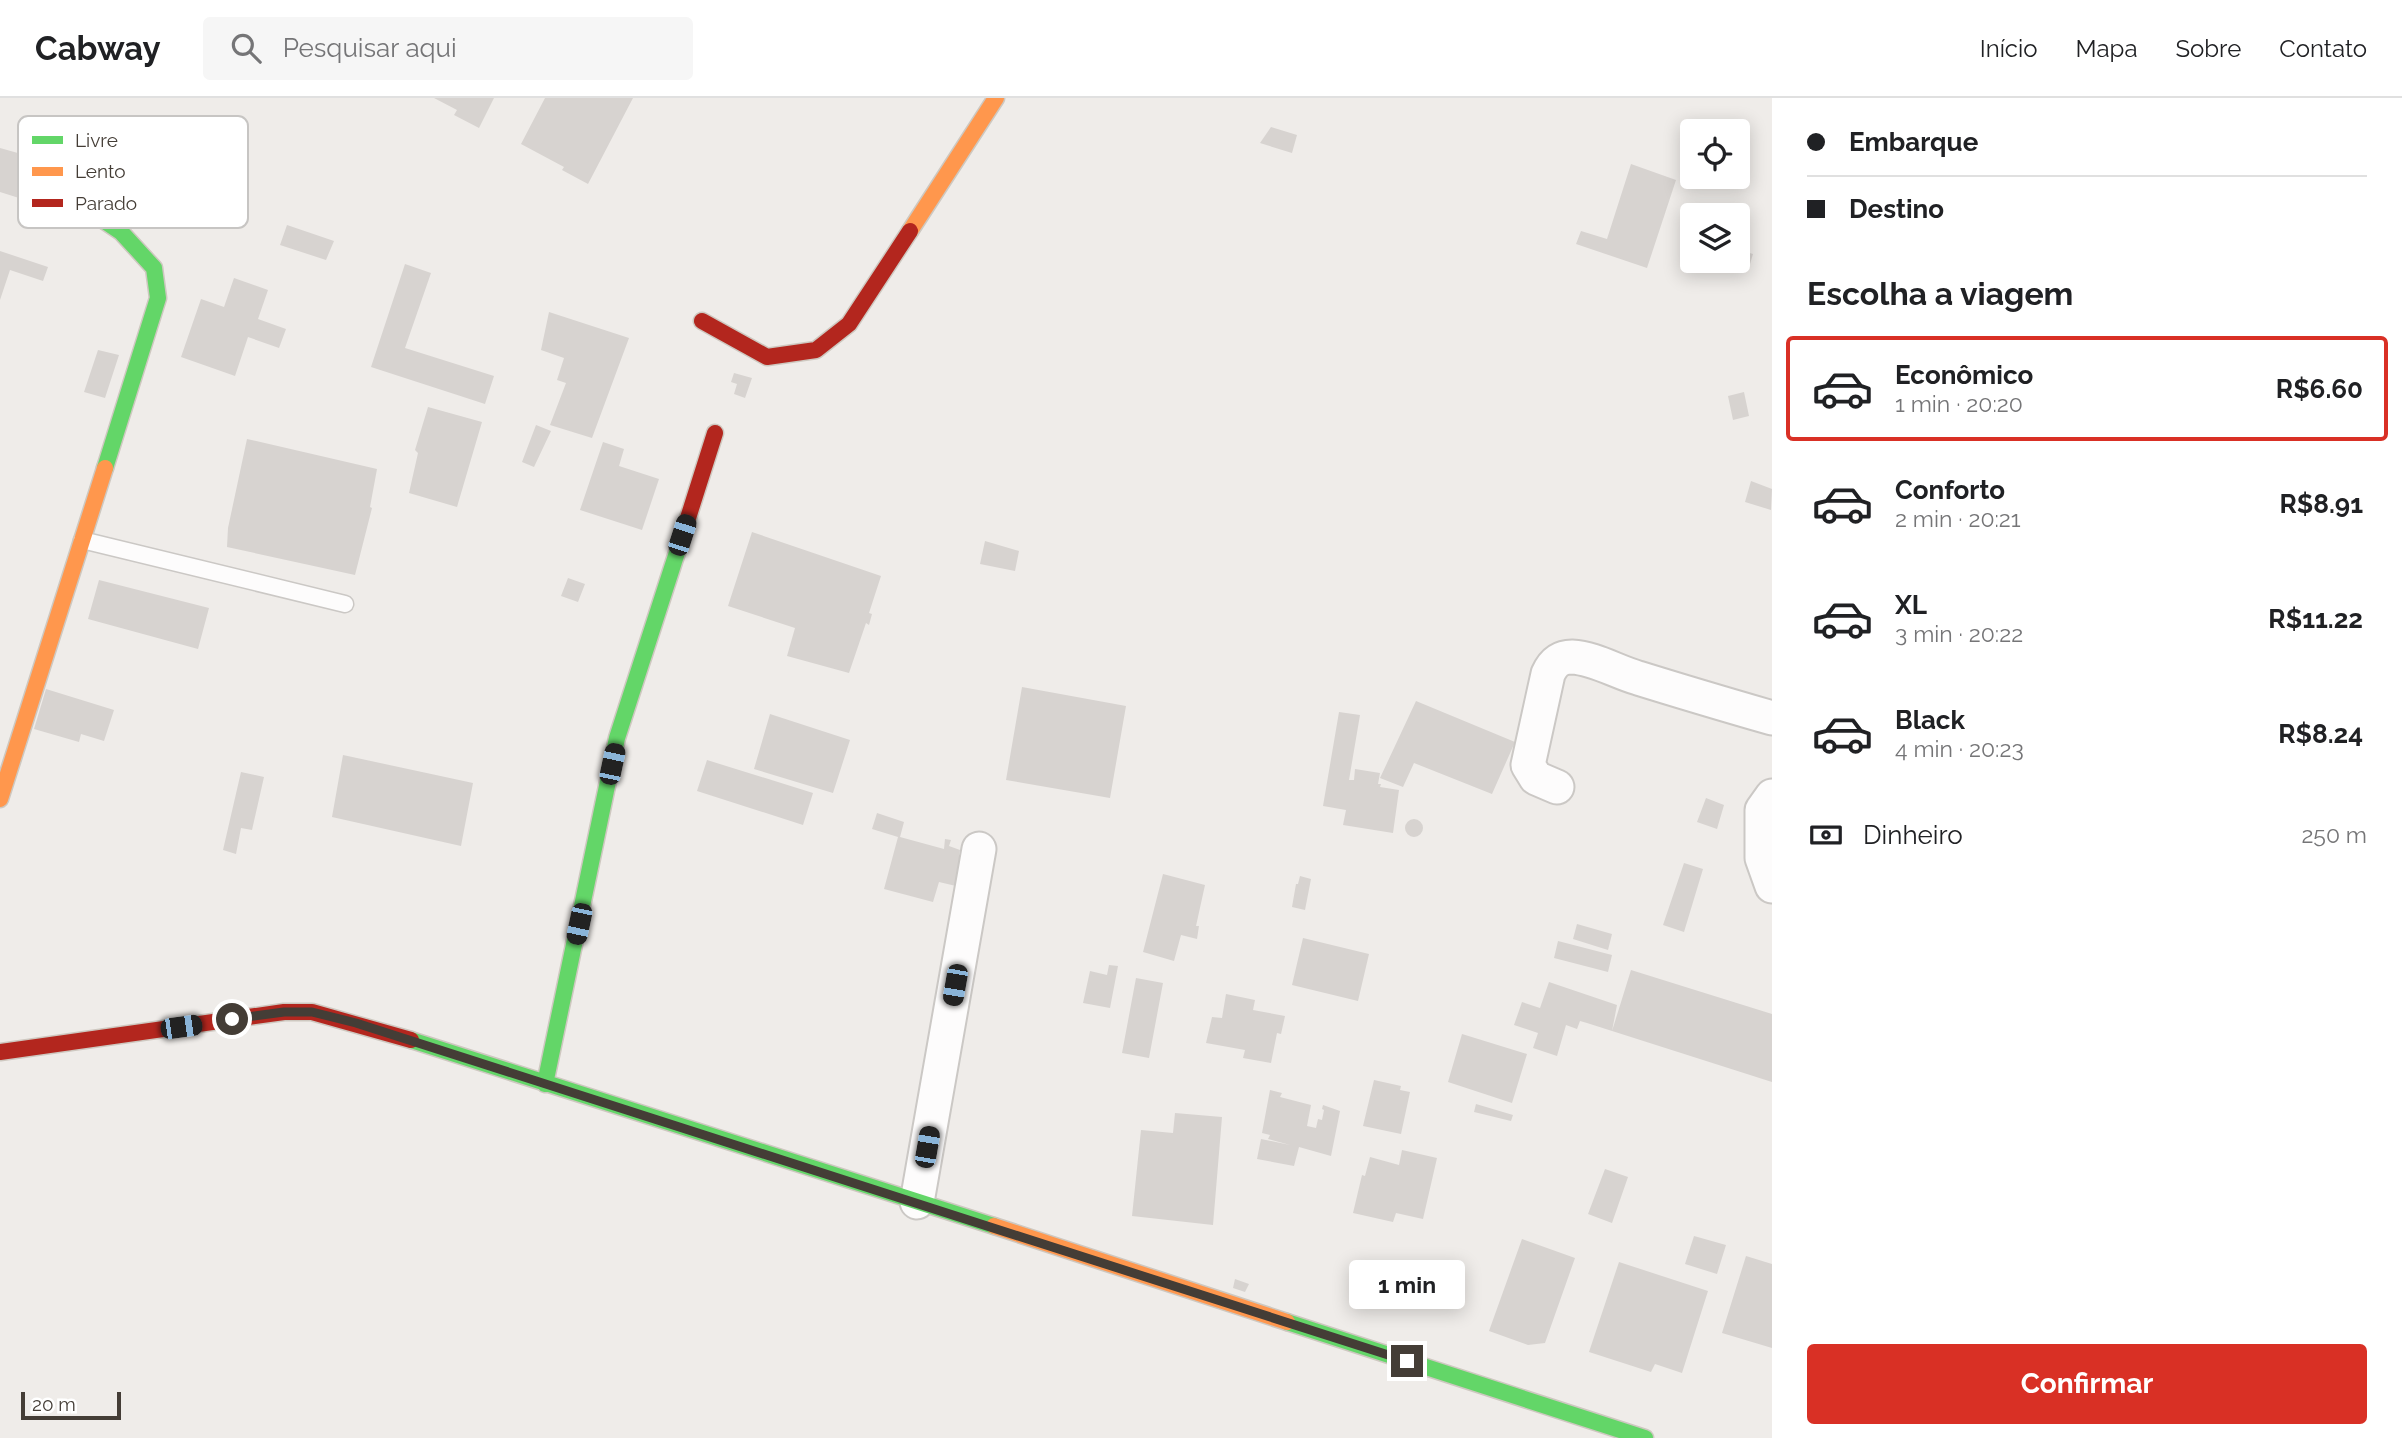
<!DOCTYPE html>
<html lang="pt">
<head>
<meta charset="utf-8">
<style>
	:root { --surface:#fff; --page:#f6f6f6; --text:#202124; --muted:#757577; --line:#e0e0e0; --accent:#d93025 }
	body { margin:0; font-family:Raleway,sans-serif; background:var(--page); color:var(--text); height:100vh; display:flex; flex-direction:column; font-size:26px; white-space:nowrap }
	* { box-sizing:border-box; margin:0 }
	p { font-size:23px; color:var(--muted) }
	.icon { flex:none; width:38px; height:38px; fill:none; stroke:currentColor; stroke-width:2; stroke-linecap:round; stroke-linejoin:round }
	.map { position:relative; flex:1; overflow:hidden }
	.sheet { display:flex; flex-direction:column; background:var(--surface); width:630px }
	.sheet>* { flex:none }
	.guide { display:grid; align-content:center; height:154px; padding:0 35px; background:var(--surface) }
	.buttons { position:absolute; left:1680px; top:21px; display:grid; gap:14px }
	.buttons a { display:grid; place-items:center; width:70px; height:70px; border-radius:7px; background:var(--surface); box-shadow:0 4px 18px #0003; font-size:35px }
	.scale { position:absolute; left:21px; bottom:18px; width:100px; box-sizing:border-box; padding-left:7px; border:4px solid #443d36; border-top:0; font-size:19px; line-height:24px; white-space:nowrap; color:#443d36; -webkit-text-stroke:5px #fff; paint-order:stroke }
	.end { position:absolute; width:32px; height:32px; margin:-16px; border:9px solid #443d36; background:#fff; box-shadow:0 0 0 4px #fff }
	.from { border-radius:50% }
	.bubble { position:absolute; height:49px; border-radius:7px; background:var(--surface); box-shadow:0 4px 18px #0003; font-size:23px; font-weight:700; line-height:49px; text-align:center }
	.car { position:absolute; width:21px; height:42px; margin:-21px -10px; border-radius:9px; box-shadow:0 0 5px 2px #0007; background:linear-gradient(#222 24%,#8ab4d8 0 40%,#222 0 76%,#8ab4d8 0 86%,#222 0) }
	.guide b { display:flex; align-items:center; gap:24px; height:66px; font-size:26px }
	.guide b+b { border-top:2px solid var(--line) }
	.guide i { width:18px; height:18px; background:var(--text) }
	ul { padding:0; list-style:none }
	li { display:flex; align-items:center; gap:21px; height:105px; margin:0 14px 10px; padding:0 21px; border:4px solid transparent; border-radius:7px }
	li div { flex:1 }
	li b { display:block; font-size:26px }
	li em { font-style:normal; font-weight:700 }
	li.on { border-color:var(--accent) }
	li>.icon { width:63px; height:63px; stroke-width:1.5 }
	h2 { padding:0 35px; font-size:32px; line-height:84px }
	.pay { display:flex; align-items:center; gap:18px; height:77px; padding:0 35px; font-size:26px }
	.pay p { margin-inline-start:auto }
	.button { display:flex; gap:14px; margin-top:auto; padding:14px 35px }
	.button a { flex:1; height:80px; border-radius:7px; background:var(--accent); color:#fff; font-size:28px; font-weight:700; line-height:80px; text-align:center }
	header { display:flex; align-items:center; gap:42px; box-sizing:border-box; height:98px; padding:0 35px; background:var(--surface); border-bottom:2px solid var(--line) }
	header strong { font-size:33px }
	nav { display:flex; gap:38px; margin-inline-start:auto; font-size:24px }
	.search { width:490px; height:63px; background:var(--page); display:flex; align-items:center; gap:18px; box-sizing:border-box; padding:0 24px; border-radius:7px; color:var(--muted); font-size:26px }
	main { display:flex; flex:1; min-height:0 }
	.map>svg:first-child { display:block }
	.building { fill:#d7d3d0 }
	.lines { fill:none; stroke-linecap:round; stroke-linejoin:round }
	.lane-casing { stroke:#cbc8c5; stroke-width:19 }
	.street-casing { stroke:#cbc8c5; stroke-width:37 }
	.fast-casing { stroke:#cec8c0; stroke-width:19 }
	.slow-casing { stroke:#cec8c0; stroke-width:19 }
	.jam-casing { stroke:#cec8c0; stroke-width:19 }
	.lane { stroke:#fdfcfc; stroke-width:16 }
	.street { stroke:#fdfcfc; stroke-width:33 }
	.fast { stroke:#63d668; stroke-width:16 }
	.slow { stroke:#ff974d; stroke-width:16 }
	.jam { stroke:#b3261e; stroke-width:16 }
	.route { stroke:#443d36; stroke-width:9 }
	.key { fill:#fff; stroke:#c7c5c3; stroke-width:2 }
	.key-label { font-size:19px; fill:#443d36 }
</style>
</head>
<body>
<header>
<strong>Cabway</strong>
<div class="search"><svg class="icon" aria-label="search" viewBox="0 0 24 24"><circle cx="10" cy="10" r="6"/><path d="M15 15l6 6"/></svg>Pesquisar aqui</div>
<nav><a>Início</a><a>Mapa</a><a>Sobre</a><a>Contato</a></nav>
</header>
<main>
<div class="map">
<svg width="1772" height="1340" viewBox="0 0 1772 1340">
	<rect width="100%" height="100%" fill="#efece9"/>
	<!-- building -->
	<path class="building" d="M434,0H494L479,30L454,17L457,12Z
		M545,0H633L588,86L562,72L564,69L521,46Z
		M1271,29L1297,37L1292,55L1260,45Z
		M0,50L32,59L19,100L0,94Z
		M1631,66L1676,82L1647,170L1576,146L1581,133L1607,141Z
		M287,127L334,143L326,162L280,147Z
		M1740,152L1753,156L1750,166L1738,163Z
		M0,153L48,169L43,183L10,172L0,202Z
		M405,166L431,175L405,250L494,278L485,306L371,269Z
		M234,180L268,192L258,221L286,231L279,250L248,239L235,278L181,259L201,201L224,209Z
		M549,214L629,240L592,340L550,327L566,285L557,282L564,260L541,252Z
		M98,252L119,257L105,300L84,294Z
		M734,275L752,280L745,300L734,296L737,286L731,284Z
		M1744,294L1749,318L1733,322L1728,298Z
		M428,309L482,324L457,409L409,395L418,355L415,352Z
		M536,327L551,333L534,369L522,364Z
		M247,341L377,371L370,409L372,410L355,477L227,449L228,430Z
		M603,344L624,351L619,368L659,381L642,432L580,412Z
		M1751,383L1772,391L1771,412L1745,404Z
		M752,434L881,478L869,515L872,516L869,527L866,525L849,575L787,558L795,530L728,508Z
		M985,443L1019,453L1015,473L980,466Z
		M568,480L585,486L578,504L561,498Z
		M99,482L209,510L198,551L88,521Z
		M1022,589L1126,608L1110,700L1006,682Z
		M46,591L114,612L104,643L81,636L79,644L34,631Z
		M1416,603L1515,644L1492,696L1414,665L1403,689L1380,680Z
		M1339,614L1360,617L1349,682H1354L1355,671L1380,675L1378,686H1381L1380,689L1399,692L1393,735L1343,727L1346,712L1323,708Z
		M770,616L850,642L833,695L754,671Z
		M343,657L473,685L461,748L332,719Z
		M707,662L813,695L803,727L697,693Z
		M241,674L264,679L252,732L241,730L236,756L223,752Z
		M1706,700L1724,707L1717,731L1697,724Z
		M877,715L904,724L900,739L944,751L945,741L951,742L949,748L960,752L959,757L962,758L956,788L939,784L933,804L884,791L898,739L872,731Z
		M1405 730a9 9 0 1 1 18 0a9 9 0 1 1-18 0Z
		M1684,765L1703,771L1684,834L1663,827Z
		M1163,776L1205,787L1196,828H1199L1197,841L1181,837L1174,863L1143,854Z
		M1300,778L1311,781L1305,812L1292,809L1296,786H1298Z
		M1577,826L1612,836L1608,852L1573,841Z
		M1303,840L1369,856L1358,903L1292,887Z
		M1558,843L1612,857L1608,874L1554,860Z
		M1109,867L1118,868L1110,910L1083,905L1090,873L1107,877Z
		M1631,872L1772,916V984L1587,925L1580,923L1577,931L1566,927L1557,958L1533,950L1538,935L1514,927L1522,904L1540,910L1549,884L1617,907L1612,933Z
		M1136,880L1163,885L1149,960L1122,955Z
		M1226,896L1255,902L1253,912L1285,918L1281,936L1277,935L1271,965L1243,960L1245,952L1206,945L1212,919L1222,920Z
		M1462,936L1527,956L1512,1005L1448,984Z
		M1374,982L1401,988L1400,992L1410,994L1401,1036L1363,1028Z
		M1270,992L1282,995L1280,999L1311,1007L1307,1028L1316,1030L1318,1021L1322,1022L1324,1012L1322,1011L1323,1007L1340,1013L1331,1058L1299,1049L1294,1068L1257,1061L1261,1041L1290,1047L1268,1041L1270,1037L1262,1035Z
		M1476,1006L1513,1017L1511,1023L1474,1014Z
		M1175,1015L1222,1019L1213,1127L1132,1118L1141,1032L1173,1035Z
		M1402,1052L1437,1060L1423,1121L1396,1115L1393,1124L1353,1115L1362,1077L1365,1078L1370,1059L1399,1067Z
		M1605,1071L1628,1079L1612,1125L1588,1116Z
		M1694,1138L1726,1147L1717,1176L1685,1166Z
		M1522,1141L1575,1160L1545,1245L1528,1247L1489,1233Z
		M1746,1158L1772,1166V1250L1722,1235Z
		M1619,1164L1708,1193L1682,1275L1655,1266L1651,1274L1589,1254Z
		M1235,1181L1249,1186L1245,1194L1233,1190Z"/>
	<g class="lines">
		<defs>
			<path id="lane" d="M82,442L345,506"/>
			<path id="street" d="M1557,689L1536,680L1528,667L1548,576C1553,565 1559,559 1572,559C1594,560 1617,574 1638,580C1683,594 1727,607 1772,620
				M1772,698L1762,712V760L1772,788
				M917,1104L979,751"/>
			<path id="fast" d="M72,101L121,134L154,170L158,200L105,370
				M411,942L994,1128
				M545,986L617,640L682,439
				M1287,1224L1645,1340"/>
			<path id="slow" d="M910,133L996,0
				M0,701L105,370
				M994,1128L1287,1224"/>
			<path id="jam" d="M702,223L767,259L816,252L849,226L910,133
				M682,439L715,335
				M0,954L284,914H312L411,942"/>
		</defs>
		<!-- lane casing -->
		<use href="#lane" class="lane-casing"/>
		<!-- street casing -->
		<use href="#street" class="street-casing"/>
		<!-- fast casing -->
		<use href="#fast" class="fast-casing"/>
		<!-- slow casing -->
		<use href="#slow" class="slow-casing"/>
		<!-- jam casing -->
		<use href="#jam" class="jam-casing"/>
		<!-- lane -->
		<use href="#lane" class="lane"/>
		<!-- street -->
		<use href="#street" class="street"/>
		<!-- fast -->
		<use href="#fast" class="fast"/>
		<!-- slow -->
		<use href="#slow" class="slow"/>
		<!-- jam -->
		<use href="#jam" class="jam"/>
	</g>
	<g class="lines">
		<!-- route -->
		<path class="route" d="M232,921L284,914H312L356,925L1407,1263"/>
	</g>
	<!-- legend -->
	<rect x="18" y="18" width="230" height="112" rx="10" class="key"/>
	<rect x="32" y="38" width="31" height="8" fill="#63d668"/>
	<rect x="32" y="69" width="31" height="9" fill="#ff974d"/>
	<rect x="32" y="101" width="31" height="8" fill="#b3261e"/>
	<g class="key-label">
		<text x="75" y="49">Livre</text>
		<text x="75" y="80">Lento</text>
		<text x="75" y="112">Parado</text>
	</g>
</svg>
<div class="buttons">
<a><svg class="icon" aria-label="locate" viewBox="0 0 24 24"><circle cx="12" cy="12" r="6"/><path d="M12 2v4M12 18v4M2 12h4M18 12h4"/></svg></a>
<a><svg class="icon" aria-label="layers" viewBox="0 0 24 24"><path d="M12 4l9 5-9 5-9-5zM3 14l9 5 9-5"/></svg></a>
</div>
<div class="scale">20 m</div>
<i class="end from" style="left:232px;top:921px"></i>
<i class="end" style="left:1407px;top:1263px"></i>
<div class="bubble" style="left:1349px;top:1162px;width:116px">1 min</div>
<i class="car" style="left:682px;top:437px;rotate:18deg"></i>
<i class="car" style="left:612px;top:666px;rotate:12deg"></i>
<i class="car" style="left:579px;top:826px;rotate:192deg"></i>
<i class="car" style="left:955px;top:887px;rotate:190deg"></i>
<i class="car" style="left:181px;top:929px;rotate:82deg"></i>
<i class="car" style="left:927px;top:1049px;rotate:10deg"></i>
</div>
<section class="sheet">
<div class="guide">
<b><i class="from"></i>Embarque</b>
<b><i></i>Destino</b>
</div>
<h2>Escolha a viagem</h2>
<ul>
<li class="on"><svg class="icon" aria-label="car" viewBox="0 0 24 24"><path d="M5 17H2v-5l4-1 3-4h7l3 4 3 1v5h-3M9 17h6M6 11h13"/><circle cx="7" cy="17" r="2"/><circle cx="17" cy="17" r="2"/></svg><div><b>Econômico</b><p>1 min · 20:20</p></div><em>R$6.60</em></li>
<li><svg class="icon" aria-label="car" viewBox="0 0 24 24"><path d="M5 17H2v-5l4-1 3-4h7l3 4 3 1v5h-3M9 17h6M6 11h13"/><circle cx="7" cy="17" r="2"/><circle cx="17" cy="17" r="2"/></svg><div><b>Conforto</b><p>2 min · 20:21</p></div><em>R$8.91</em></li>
<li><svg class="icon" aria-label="car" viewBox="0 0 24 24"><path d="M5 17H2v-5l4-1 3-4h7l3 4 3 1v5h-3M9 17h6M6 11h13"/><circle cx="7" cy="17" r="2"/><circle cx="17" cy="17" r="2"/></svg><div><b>XL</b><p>3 min · 20:22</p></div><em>R$11.22</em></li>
<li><svg class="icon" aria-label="car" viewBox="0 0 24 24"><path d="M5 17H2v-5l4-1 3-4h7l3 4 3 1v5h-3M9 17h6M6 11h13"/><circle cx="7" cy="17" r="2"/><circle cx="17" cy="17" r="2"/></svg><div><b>Black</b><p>4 min · 20:23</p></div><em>R$8.24</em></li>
</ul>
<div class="pay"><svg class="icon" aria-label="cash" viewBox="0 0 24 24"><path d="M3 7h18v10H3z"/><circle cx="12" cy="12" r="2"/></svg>Dinheiro<p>250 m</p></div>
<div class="button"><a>Confirmar</a></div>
</section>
</main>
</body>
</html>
